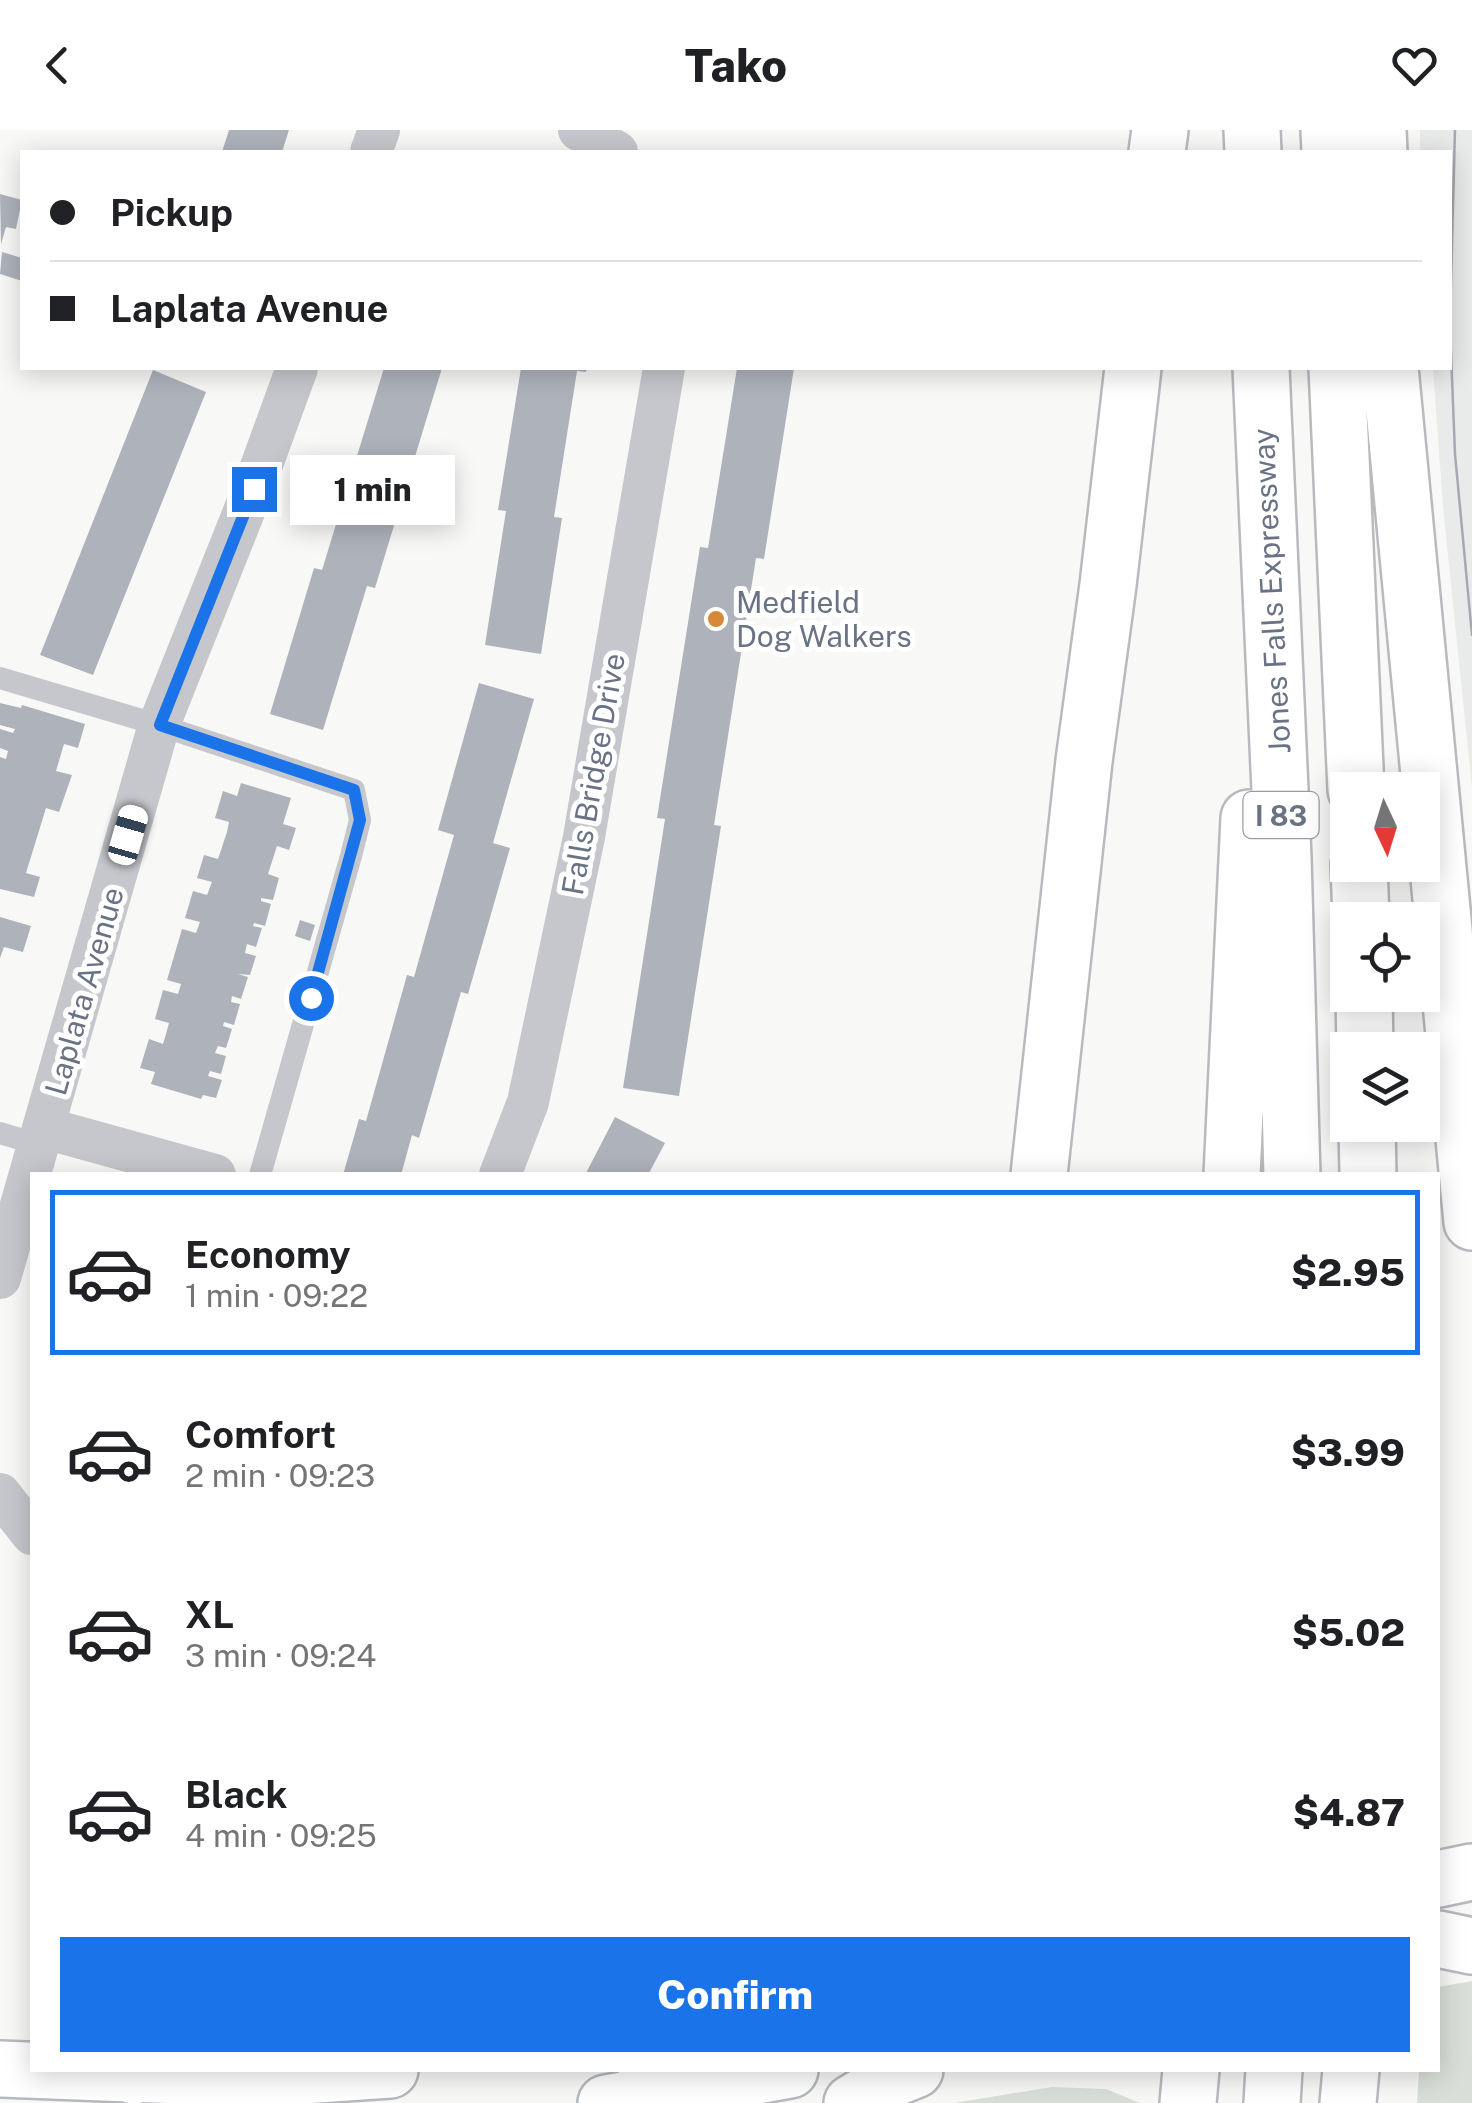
<!DOCTYPE html>
<html lang="en">
<head>
<meta charset="utf-8">
<style>
	:root { --surface:#fff; --page:#f6f6f6; --text:#202124; --muted:#757577; --line:#e0e0e0; --accent:#1a73e8 }
	body { margin:0; font-family:"Public Sans",sans-serif; background:var(--page); color:var(--text); height:100vh; display:flex; flex-direction:column; font-size:38px; white-space:nowrap }
	* { box-sizing:border-box; margin:0 }
	p { font-size:32px; color:var(--muted) }
	.icon { flex:none; width:55px; height:55px; fill:none; stroke:currentColor; stroke-width:2; stroke-linecap:round; stroke-linejoin:round }
	.map { position:relative; flex:1; overflow:hidden }
	.panel { position:absolute; left:30px; top:1042px; width:1410px; height:900px; display:flex; flex-direction:column; background:var(--surface); border-radius:0px; box-shadow:0 5px 25px #0003 }
	.panel>* { flex:none }
	.top-card { position:absolute; left:20px; top:20px; width:1432px; height:220px; border-radius:0px; box-shadow:0 5px 25px #0003; display:grid; align-content:center; height:220px; padding:0 30px; background:var(--surface) }
	.needle { width:65px; rotate:176deg }
	.buttons { position:absolute; left:1330px; top:642px; display:grid; gap:20px }
	.buttons a { display:grid; place-items:center; width:110px; height:110px; border-radius:0px; background:var(--surface); box-shadow:0 5px 25px #0003; font-size:50px }
	.end { position:absolute; width:45px; height:45px; margin:-22px; border:12px solid #1a73e8; background:#fff; box-shadow:0 0 0 5px #fff }
	.from { border-radius:50% }
	.bubble { position:absolute; height:70px; border-radius:0px; background:var(--surface); box-shadow:0 5px 25px #0003; font-size:32px; font-weight:800; line-height:70px; text-align:center }
	.car { position:absolute; width:30px; height:60px; margin:-30px -15px; border-radius:12px; box-shadow:0 0 8px 2px #0007; background:linear-gradient(#fff 24%,#345 0 40%,#fff 0 76%,#345 0 86%,#fff 0) }
	.top-card b { display:flex; align-items:center; gap:35px; height:95px; font-size:38px }
	.top-card b+b { border-top:2px solid var(--line) }
	.top-card i { width:25px; height:25px; background:var(--text) }
	ul { padding:18px 0 0; list-style:none }
	li { display:flex; align-items:center; gap:30px; height:165px; margin:0 20px 15px; padding:0 10px; border:5px solid transparent; border-radius:0px }
	li div { flex:1 }
	li b { display:block; font-size:38px }
	li em { font-style:normal; font-weight:800 }
	li.selected { border-color:var(--accent) }
	li>.icon { width:90px; height:90px; stroke-width:1.5 }
	.button { display:flex; gap:20px; margin-top:auto; padding:20px 30px }
	.button a { flex:1; height:115px; border-radius:0px; background:var(--accent); color:#fff; font-size:40px; font-weight:800; line-height:115px; text-align:center }
	header { display:flex; justify-content:space-between; align-items:center; height:130px; padding:0 30px; background:var(--surface); font-size:45px; font-weight:800 }
	.map>svg:first-child { display:block }
	.built { fill:#e9eaea }
	.green { fill:#d9dfd8 }
	.building { fill:#aeb2bb }
	.lines { fill:none; stroke-linecap:round; stroke-linejoin:round }
	.primary-casing { stroke:#b6b9be; stroke-width:60 }
	.highway-casing { stroke:#b8babe; stroke-width:60 }
	.lane { stroke:#c5c7cc; stroke-width:22 }
	.street { stroke:#c5c7cc; stroke-width:42 }
	.primary { stroke:#fff; stroke-width:55 }
	.highway { stroke:#fff; stroke-width:55 }
	.tram { stroke:#a6a9b1; stroke-width:2.5 }
	.route { stroke:#1a73e8; stroke-width:12 }
	.poi-dot { fill:#d88837; stroke:#fff; stroke-width:4 }
	.labels { text-anchor:middle; dominant-baseline:central; stroke-width:10; stroke-linejoin:round; paint-order:stroke }
	.shield { fill:#fff; stroke:#979caa; stroke-width:2.5 }
	.shield-label { font-size:28px; font-weight:bold; fill:#6a7286 }
	.street-label { font-size:30px; fill:#6a7286; stroke:#fff }
	.poi-label { font-size:30px; fill:#6a7286; stroke:#fff; text-anchor:start }
</style>
</head>
<body>
<header><svg class="icon" aria-label="back" viewBox="0 0 24 24"><path d="M15 5l-7 7 7 7"/></svg>Tako<svg class="icon" aria-label="heart" viewBox="0 0 24 24"><path d="M12 20l-8-8c-3-5 5-10 8-4 3-6 11-1 8 4z"/></svg></header>
<div class="map">
<svg width="1472" height="1973" viewBox="0 0 1472 1973">
	<rect width="100%" height="100%" fill="#f8f9f7"/>
	<!-- built -->
	<path class="built" d="M1420,0H1472V658L1443,377L1433,238H1450V22H1420Z"/>
	<!-- green -->
	<path class="green" d="M1472,1851V1973H1417L1419,1940H1438V1857Z
		M1052,1957L1106,1959L1140,1973H954Z"/>
	<!-- building -->
	<path class="building" d="M229,0H289L282,22H222Z
		M0,64L22,70L16,99L6,97L1,114Z
		M2,122L22,128V151L0,144Z
		M384,238H442L375,458L367,456L323,600L270,584L314,438L322,440Z
		M521,238H587L586,242L577,241L554,387L562,388L541,524L485,515L506,381L498,380Z
		M737,238H794L764,429L756,428L714,695L721,696L679,966L623,958L665,689L657,688L700,417L708,418Z
		M153,240L206,262L93,545L40,525Z
		M479,553L534,569L493,713L510,718L468,864L461,862L419,1008L412,1005L401,1045H343L359,989L366,991L407,845L414,847L454,705L438,700Z
		M0,573L21,578L22,575L85,594L78,618L64,614L56,641L72,645L59,682L46,678L26,743L40,747L34,767L0,759V627L6,629L8,621L0,618V599L13,603L15,599L0,595Z
		M241,653L291,668L283,694L296,698L289,720L277,716L268,744L279,748L273,770L261,768V771L271,774L265,796L254,793L253,796L262,798L256,817L247,814L245,823L256,826L250,845L238,844L248,847L241,869L232,866L231,872L240,874L234,895L224,892L223,896L232,899L226,918L218,916L215,923L226,926L221,944L210,941L208,946L222,950L216,968L203,965L201,969L151,954L155,942L140,938L149,909L163,914L166,904L169,893L155,889L163,860L178,864L181,854L167,850L182,799L196,803L200,792L185,788L193,761L207,765L212,752L197,748L204,725L218,729L227,702L229,692L215,688L223,661L237,666Z
		M0,787L31,796L23,822L4,817L0,828Z
		M300,790L315,795L310,811L295,806Z
		M615,987L665,1013L648,1045H585Z"/>
	<g class="lines">
		<defs>
			<path id="primary" d="M1438,1749L1472,1742
				M0,1939L259,1949L390,1940
				M606,1973L790,1940"/>
			<path id="highway" d="M1252,0L1253,22
				M1329,0L1330,22
				M1378,0L1379,22
				M1157,22L1160,0
				M1261,238L1283,727L1292,1045
				M1337,238L1356,660
				M1390,238L1472,1092
				M1359,735L1361,790
				M1364,865L1365,920
				M1367,995L1368,1045
				M1039,1045L1084,631L1108,455L1133,238
				M1232,1045L1249,688
				M1438,1809L1472,1816
				M134,1946L160,1940
				M637,1973L649,1940
				M852,1973L890,1950L915,1940
				M1188,1973L1191,1940
				M1272,1973L1274,1940
				M1348,1973L1351,1940"/>
		</defs>
		<!-- primary casing -->
		<use href="#primary" class="primary-casing"/>
		<!-- highway casing -->
		<use href="#highway" class="highway-casing"/>
		<!-- lane -->
		<path class="lane" d="M0,548L159,595L354,660L360,690L351,726L260,1045
			M0,1003L40,1015"/>
		<!-- street -->
		<path class="street" d="M579,0L617,22
			M371,22L379,0
			M45,998L215,1045
			M500,1045L528,972L584,707L664,238
			M0,1148L159,595L253,359L297,238
			M0,1364L32,1404"/>
		<!-- primary -->
		<use href="#primary" class="primary"/>
		<!-- highway -->
		<use href="#highway" class="highway"/>
		<!-- tram -->
		<path class="tram" d="M1450,190L1455,0
			M1450,197L1455,324L1472,505"/>
	</g>
	<g class="lines">
		<!-- route -->
		<path class="route" d="M254,359L160,595L354,660L360,690L311,868"/>
	</g>
	<!-- markers -->
	<circle class="poi-dot" cx="716" cy="489" r="10"/>
	<g class="labels">
		<!-- shield labels -->
		<rect class="shield" x="1243.5" y="662" width="75" height="46" rx="8"/>
		<g class="shield-label">
			<text x="1281" y="685">I 83</text>
		</g>
		<!-- street labels -->
		<g class="street-label">
			<text transform="translate(1271 461) rotate(-93)">Jones Falls Expressway</text>
			<text transform="translate(593 644) rotate(-80)">Falls Bridge Drive</text>
			<text transform="translate(84 861) rotate(-74)">Laplata Avenue</text>
		</g>
		<!-- poi labels -->
		<g class="poi-label">
			<text x="736" y="472">Medfield<tspan x="736" dy="34">Dog Walkers</tspan></text>
		</g>
	</g>
</svg>
<div class="buttons">
<a><svg class="needle" viewBox="-14 -14 28 28"><path d="M0-13l5 13h-10z" fill="#e53935"/><path d="M0 13l5-13h-10z" fill="#757577"/></svg></a>
<a><svg class="icon" aria-label="locate" viewBox="0 0 24 24"><circle cx="12" cy="12" r="6"/><path d="M12 2v4M12 18v4M2 12h4M18 12h4"/></svg></a>
<a><svg class="icon" aria-label="layers" viewBox="0 0 24 24"><path d="M12 4l9 5-9 5-9-5zM3 14l9 5 9-5"/></svg></a>
</div>
<i class="end from" style="left:311px;top:868px"></i>
<i class="end" style="left:254px;top:359px"></i>
<div class="bubble" style="left:290px;top:325px;width:165px">1 min</div>
<i class="car" style="left:128px;top:705px;rotate:16deg"></i>
<div class="top-card">
<b><i class="from"></i>Pickup</b>
<b><i></i>Laplata Avenue</b>
</div>
<section class="panel">
<ul>
<li class="selected"><svg class="icon" aria-label="car" viewBox="0 0 24 24"><path d="M5 17H2v-5l4-1 3-4h7l3 4 3 1v5h-3M9 17h6M6 11h13"/><circle cx="7" cy="17" r="2"/><circle cx="17" cy="17" r="2"/></svg><div><b>Economy</b><p>1 min · 09:22</p></div><em>$2.95</em></li>
<li><svg class="icon" aria-label="car" viewBox="0 0 24 24"><path d="M5 17H2v-5l4-1 3-4h7l3 4 3 1v5h-3M9 17h6M6 11h13"/><circle cx="7" cy="17" r="2"/><circle cx="17" cy="17" r="2"/></svg><div><b>Comfort</b><p>2 min · 09:23</p></div><em>$3.99</em></li>
<li><svg class="icon" aria-label="car" viewBox="0 0 24 24"><path d="M5 17H2v-5l4-1 3-4h7l3 4 3 1v5h-3M9 17h6M6 11h13"/><circle cx="7" cy="17" r="2"/><circle cx="17" cy="17" r="2"/></svg><div><b>XL</b><p>3 min · 09:24</p></div><em>$5.02</em></li>
<li><svg class="icon" aria-label="car" viewBox="0 0 24 24"><path d="M5 17H2v-5l4-1 3-4h7l3 4 3 1v5h-3M9 17h6M6 11h13"/><circle cx="7" cy="17" r="2"/><circle cx="17" cy="17" r="2"/></svg><div><b>Black</b><p>4 min · 09:25</p></div><em>$4.87</em></li>
</ul>
<div class="button"><a>Confirm</a></div>
</section>
</div>
</body>
</html>
